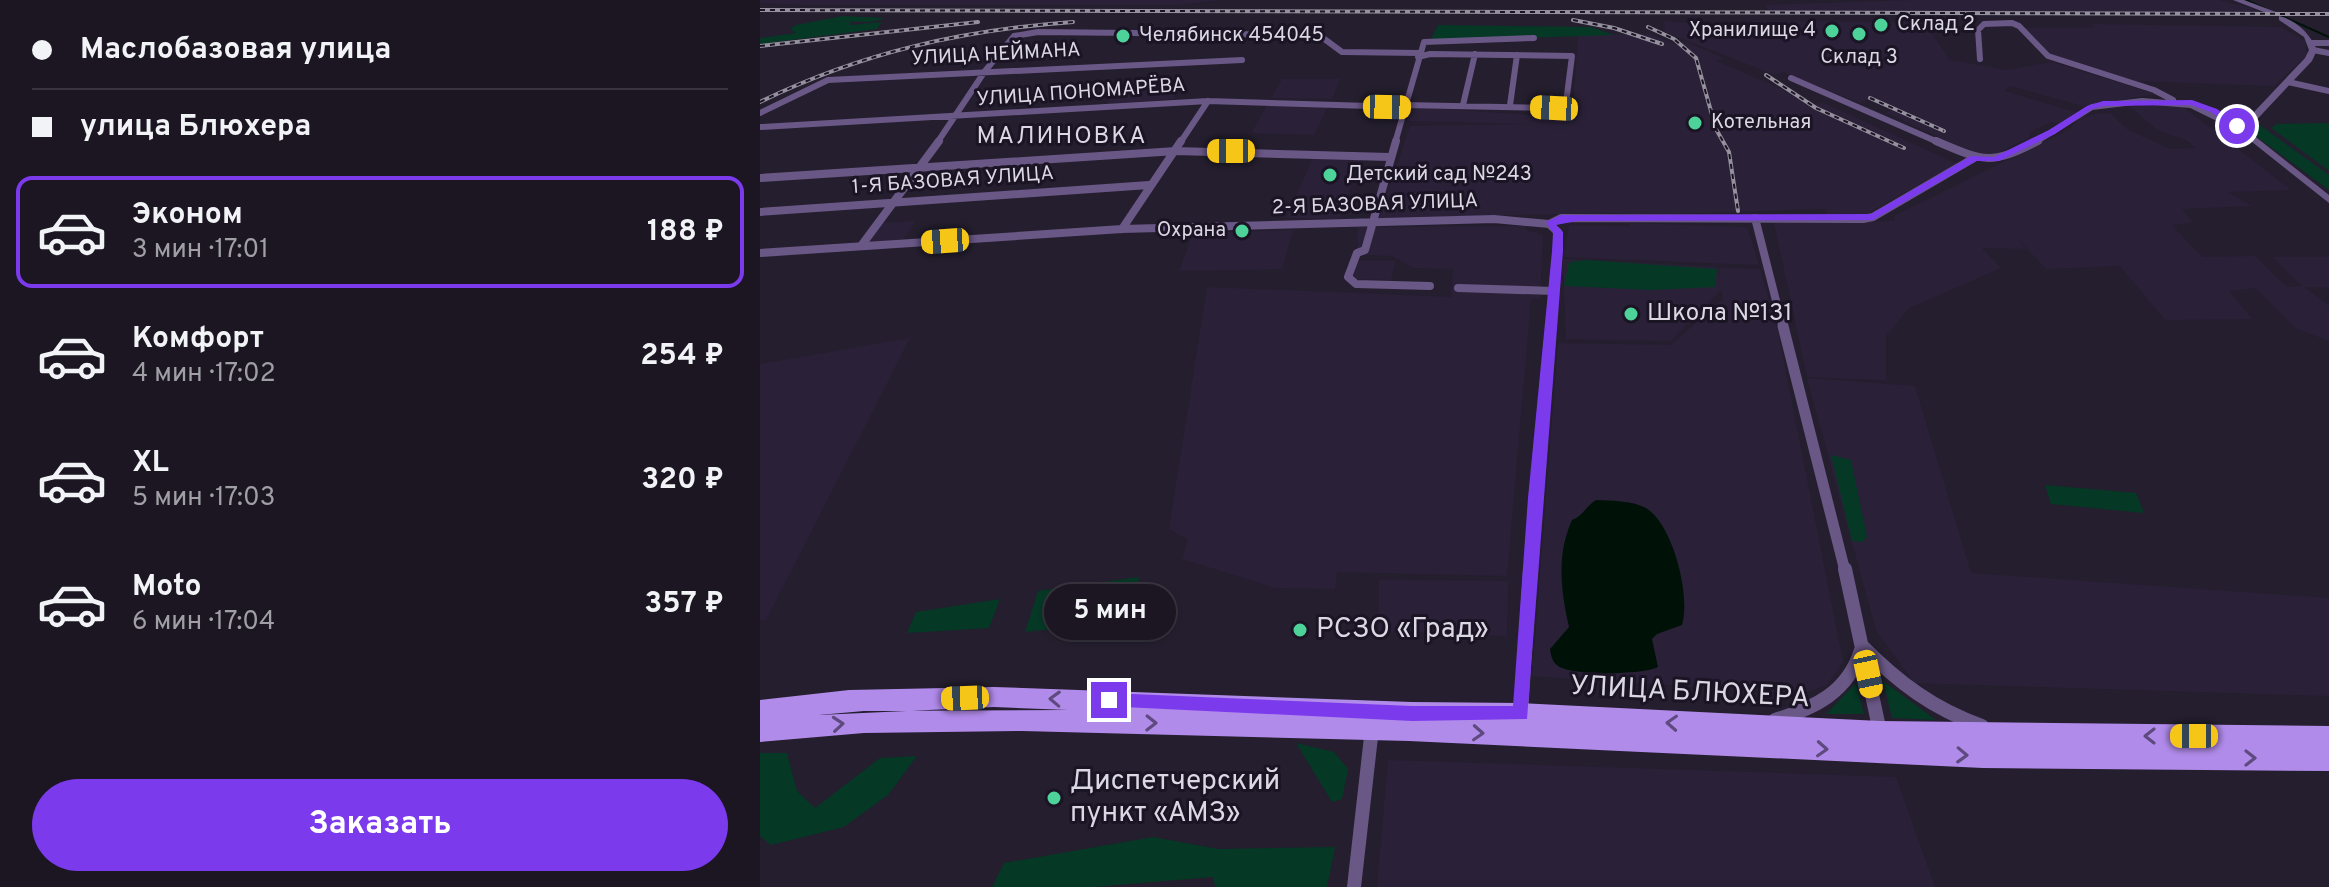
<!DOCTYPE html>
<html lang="ru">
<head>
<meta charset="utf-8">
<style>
	:root { --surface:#1b1622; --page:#28232f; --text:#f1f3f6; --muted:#a09fa5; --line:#393540; --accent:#7c3aed }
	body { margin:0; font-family:Overpass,sans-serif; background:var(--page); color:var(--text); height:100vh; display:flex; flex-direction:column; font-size:30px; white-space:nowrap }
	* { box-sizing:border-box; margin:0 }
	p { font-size:26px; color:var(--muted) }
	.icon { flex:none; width:44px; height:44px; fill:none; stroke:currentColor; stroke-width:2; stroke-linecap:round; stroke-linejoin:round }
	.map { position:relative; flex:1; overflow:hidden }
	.details { display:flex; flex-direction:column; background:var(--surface); width:760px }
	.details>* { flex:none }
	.guide { display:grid; align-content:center; height:176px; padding:0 32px; background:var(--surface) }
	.end { position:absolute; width:36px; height:36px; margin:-18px; border:10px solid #7c3aed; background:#fff; box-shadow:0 0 0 4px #fff }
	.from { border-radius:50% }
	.bubble { position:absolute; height:56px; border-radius:28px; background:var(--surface); box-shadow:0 2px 6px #0004,0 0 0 2px var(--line); font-size:26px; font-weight:700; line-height:56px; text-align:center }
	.car { position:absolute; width:24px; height:48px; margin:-24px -12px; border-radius:10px; box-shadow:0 0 6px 2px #0007; background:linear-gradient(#f5c518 24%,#345 0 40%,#f5c518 0 76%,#345 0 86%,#f5c518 0) }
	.guide b { display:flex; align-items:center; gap:28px; height:76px; font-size:30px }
	.guide b+b { border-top:2px solid var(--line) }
	.guide i { width:20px; height:20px; background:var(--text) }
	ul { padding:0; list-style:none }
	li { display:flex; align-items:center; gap:24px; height:112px; margin:0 16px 12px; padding:0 16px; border:4px solid transparent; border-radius:16px }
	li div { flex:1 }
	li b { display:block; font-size:30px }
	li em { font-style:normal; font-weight:700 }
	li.on { border-color:var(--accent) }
	li>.icon { width:72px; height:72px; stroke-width:1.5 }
	.cta { display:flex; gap:16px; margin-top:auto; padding:16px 32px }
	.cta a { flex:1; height:92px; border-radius:48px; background:var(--accent); color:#fff; font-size:32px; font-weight:700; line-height:92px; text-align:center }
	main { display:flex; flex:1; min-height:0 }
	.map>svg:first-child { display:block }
	.built { fill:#2a2138 }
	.green { fill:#053825 }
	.water { fill:#001207 }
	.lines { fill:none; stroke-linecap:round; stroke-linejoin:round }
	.stream { stroke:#001207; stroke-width:2 }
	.minor-far3 { stroke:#695785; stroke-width:6 }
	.minor-far2 { stroke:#695785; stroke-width:8 }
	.minor-far1 { stroke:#695785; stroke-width:11 }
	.minor { stroke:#695785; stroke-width:14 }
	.tertiary { fill:#695785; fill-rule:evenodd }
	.primary { fill:#b18bea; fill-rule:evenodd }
	.rail-casing { stroke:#95909d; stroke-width:4 }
	.rail { stroke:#1b1425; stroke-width:2; stroke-dasharray:5; stroke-linecap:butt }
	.oneway { stroke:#5e4a7e }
	.route { fill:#7c3aed }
	.poi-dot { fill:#4dd39a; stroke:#1b1425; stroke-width:3 }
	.labels { text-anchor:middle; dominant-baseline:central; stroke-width:6; stroke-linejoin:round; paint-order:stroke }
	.far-poi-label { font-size:20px; fill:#dbd7e3; stroke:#1b1425; text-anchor:start }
	.far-street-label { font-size:20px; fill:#dbd7e3; stroke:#1b1425 }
	.far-quarter-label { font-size:24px; letter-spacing:2px; fill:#dbd7e3; stroke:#1b1425 }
	.poi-label { font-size:24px; fill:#dbd7e3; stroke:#1b1425; text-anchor:start }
	.near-poi-label { font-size:28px; fill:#dbd7e3; stroke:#1b1425; text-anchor:start }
	.near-street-label { font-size:28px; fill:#dbd7e3; stroke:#1b1425 }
</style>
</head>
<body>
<main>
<section class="details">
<div class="guide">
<b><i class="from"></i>Маслобазовая улица</b>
<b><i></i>улица Блюхера</b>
</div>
<ul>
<li class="on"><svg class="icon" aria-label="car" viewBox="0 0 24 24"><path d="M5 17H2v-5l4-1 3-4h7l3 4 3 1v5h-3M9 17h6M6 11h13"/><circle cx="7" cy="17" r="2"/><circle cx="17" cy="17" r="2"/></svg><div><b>Эконом</b><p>3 мин · 17:01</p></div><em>188 ₽</em></li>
<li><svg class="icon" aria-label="car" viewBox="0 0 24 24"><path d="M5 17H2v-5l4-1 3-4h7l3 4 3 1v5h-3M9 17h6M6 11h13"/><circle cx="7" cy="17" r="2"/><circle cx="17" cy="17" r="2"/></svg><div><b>Комфорт</b><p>4 мин · 17:02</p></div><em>254 ₽</em></li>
<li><svg class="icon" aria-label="car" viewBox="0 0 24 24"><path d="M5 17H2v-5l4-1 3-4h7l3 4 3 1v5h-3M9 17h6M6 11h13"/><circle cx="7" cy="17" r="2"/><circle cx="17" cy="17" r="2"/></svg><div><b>XL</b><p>5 мин · 17:03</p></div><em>320 ₽</em></li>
<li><svg class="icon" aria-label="car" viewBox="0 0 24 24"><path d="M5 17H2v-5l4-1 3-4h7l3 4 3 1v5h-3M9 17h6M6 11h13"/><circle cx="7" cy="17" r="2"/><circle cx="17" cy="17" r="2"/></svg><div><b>Moto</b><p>6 мин · 17:04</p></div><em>357 ₽</em></li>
</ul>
<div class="cta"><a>Заказать</a></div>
</section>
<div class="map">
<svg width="1569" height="887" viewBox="0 0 1569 887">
	<rect width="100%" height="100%" fill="#241e2e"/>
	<!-- built -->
	<path class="built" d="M1,0H460L419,5H46L0,3Z
		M1156,0H1459L1490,8L1500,13L1008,12L1006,5Z
		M904,21L989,28L992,21L1173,22L1180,31L1171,32L1190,60L1246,70L1292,62L1396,94L1323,106L1250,86L1244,91L1316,112L1300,124L1291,122L1270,132L1269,138L1232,155L1214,153L1126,113L1134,109L1112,98L1100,103L1023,72L1015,75L905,32Z
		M1331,24L1521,27L1545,41L1547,55L1514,86L1376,81L1319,67L1288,54L1262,28H1334Z
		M891,34L917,45L925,42L964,58L956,61L1022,89L1049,106L1062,102L1197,164L1103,216L1069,217L1065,209L888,215L851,213L619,218L650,126L772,124L647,121L653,107L799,117V111L813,109L818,35Z
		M420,77L414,99L347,104L358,81Z
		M522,79H580L572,99L511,98Z
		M508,104L568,106L554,135L491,133Z
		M1369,106H1422L1531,190L1468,192L1492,206L1422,209L1433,222L1412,225L1442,257L1495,256L1527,287L1542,286L1513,257H1569V287H1544L1569,306V341L1537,329L1496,288L1469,291L1492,319L1405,320L1360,266L1286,269L1255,236L1266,249L1222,248L1241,268L1149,308L1126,336V380L1047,377L1014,223L1135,221L1134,216L1308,130L1320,117L1342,113L1351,114L1368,130L1411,149L1435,148L1428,141L1397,130Z
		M553,158H601L579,219L526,218Z
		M155,221L144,239L106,243L121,223Z
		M869,223L987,227L999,265L804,257L809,225L868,226L869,228Z
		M766,226V230L783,235L780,299H771L747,576L577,572L575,589L516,588L422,559L428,540L409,529L447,287L691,297L693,269L654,268L632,256L598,255L597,227Z
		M533,230L522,269L419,271L433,233Z
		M803,259L957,267L960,282L959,268L1000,269L1018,332L1083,662L1067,685L1042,694L772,676L798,343L911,345L963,299L961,290L910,341L806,339Z
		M599,261H636L631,280L592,279Z
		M150,338L6,620H0V364Z
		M1047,378L1155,386L1211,573L1569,598V696L1154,683L1116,630Z
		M619,580L748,581L747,636L619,631Z
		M628,760L1136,777L1175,887H617Z"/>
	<!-- green -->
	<path class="green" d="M83,16L126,18L110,22L65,21L91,22L90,25L122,22L117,29L0,44V38L36,33L30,29L36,25Z
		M678,25L831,27L854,35L670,41Z
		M1497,123L1569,175V190L1489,131Z
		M1569,123V171L1511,128L1517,124Z
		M827,260L957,269L955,287L892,290L804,286L809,262Z
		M1071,455L1091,460L1107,537L1102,542L1092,541Z
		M1285,485L1376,493L1384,513L1291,504Z
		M379,577L372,620L265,632L278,591Z
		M240,599L229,628L147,633L156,612Z
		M1123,681L1176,720L1132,718Z
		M1096,683L1104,714H1066Z
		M536,743L574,752L588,769L582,799L572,802Z
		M0,753H27L37,791L55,808L120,758L157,756L128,795L84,827L11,845L0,836Z
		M393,837L458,849L575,847L567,887H455L453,877L335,887H232L244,863Z"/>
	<!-- water -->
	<path class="water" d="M836,500C852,501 871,500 886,508C913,524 931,596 922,625L897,634L892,639L898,667C882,675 813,676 798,666C792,662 791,655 790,649L809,627C801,591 796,555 812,520C823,516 826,506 836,500Z"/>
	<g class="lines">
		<!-- stream -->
		<path class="stream" d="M1486,0L1569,37"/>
		<!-- minor-far3 -->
		<path class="minor-far3" d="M1552,43H1569
			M1553,50L1569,53
			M1220,59L1218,30L1224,24L1252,23L1259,26L1288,56L1394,90L1413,100
			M1031,78L1180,143
			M1528,82L1569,91
			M644,105L794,108L806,103L812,56L670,54L658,57
			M703,105L715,54
			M750,105L757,55
			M0,113L68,80L482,60
			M0,127L448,101L643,107
			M177,143L225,71L254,36L278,32L559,35L582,52L660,53
			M420,143L448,101
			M635,143L664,42L774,38
			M1274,143L1332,107L1382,101L1431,105L1482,130"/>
		<!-- minor-far2 -->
		<path class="minor-far2" d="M636,141L605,250L597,253L588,277L596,284L670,286
			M1176,141C1223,161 1230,166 1278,141
			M0,178L416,151L629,157
			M0,212L389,185
			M995,218L1023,328
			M789,224L798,232L791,328
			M362,229L421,141
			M101,246L179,141
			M0,253L362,229L734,219L789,224L801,218L1103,219L1113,217L1214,158
			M698,288L794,291"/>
		<!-- minor-far1 -->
		<path class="minor-far1" d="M1023,326L1085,571
			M770,571L791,326"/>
		<!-- minor -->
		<path class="minor" d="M1085,569L1120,732
			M1102,646C1138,682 1173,709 1222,726
			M761,715L770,569
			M1015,720C1055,708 1088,692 1101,650
			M594,887L612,728"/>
		<!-- tertiary -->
		<path class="tertiary" d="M1473,0H1484L1516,12L1509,14Z
			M1519,16C1537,20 1550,34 1557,50L1552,61L1487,130L1569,195V203L1477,130L1545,58L1549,50L1544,37L1519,20Z"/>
		<!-- primary -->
		<path class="primary" d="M234,687L652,702L761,703L1120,721L1569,726V771L1223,768L649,741L262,731L104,733L0,742V700L89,690ZM234,707L308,710L104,711L59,715Z"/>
		<defs>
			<path id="rail" d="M0,10L1569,14
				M813,20L854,28L902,44
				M888,27L914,39L936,58L956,129L969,152L978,211
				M0,46L218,22
				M1006,75L1056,108L1144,148
				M1110,98L1184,131
				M0,102C100,53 202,30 313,22"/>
		</defs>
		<!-- rail casing -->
		<use href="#rail" class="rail-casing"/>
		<!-- rail -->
		<use href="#rail" class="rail"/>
	</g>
	<!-- one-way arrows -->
	<defs><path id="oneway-chevron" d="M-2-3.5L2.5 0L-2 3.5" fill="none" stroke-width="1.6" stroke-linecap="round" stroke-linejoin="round" transform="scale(2)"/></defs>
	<g class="oneway">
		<use href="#oneway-chevron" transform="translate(295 699) rotate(-178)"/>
		<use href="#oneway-chevron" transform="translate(391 723) rotate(1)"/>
		<use href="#oneway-chevron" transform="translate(912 723) rotate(-177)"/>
		<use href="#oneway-chevron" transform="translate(78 724) rotate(-5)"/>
		<use href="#oneway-chevron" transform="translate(718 733) rotate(3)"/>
		<use href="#oneway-chevron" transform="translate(1390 736) rotate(-180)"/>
		<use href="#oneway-chevron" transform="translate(1062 749) rotate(3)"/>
		<use href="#oneway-chevron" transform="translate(1202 755) rotate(2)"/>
		<use href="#oneway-chevron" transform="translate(1490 758)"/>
	</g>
	<!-- route -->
	<path class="route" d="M1432,100L1457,109L1481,126L1474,128L1451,112L1431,105L1344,106L1332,109L1295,134L1239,161H1216L1113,220L817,221L796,225L803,232V251L767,719L652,721L343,706L340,700L343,695L349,693L652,706H753L768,498L792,251L793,233L786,222L801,215H817L1111,214L1211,156L1234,157L1289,130L1327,106L1343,101Z"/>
	<!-- markers -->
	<g class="poi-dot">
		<circle cx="1121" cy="25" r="8"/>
		<circle cx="1072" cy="31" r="8"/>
		<circle cx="1099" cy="34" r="8"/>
		<circle cx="363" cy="36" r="8"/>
		<circle cx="935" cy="123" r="8"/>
		<circle cx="570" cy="175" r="8"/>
		<circle cx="482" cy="231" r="8"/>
		<circle cx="871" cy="314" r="8"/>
		<circle cx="540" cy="630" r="8"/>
		<circle cx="294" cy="798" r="8"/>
	</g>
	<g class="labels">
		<!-- far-poi labels -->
		<g class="far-poi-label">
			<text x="1137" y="25">Склад 2</text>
			<text x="1056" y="31" text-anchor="end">Хранилище 4</text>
			<text x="379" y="36">Челябинск 454045</text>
			<text x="1099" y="58" text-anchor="middle">Склад 3</text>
			<text x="951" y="123">Котельная</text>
			<text x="586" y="175">Детский сад №243</text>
			<text x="466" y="231" text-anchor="end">Охрана</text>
		</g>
		<!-- far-street labels -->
		<g class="far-street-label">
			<text transform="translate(236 55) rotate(-3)">УЛИЦА НЕЙМАНА</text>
			<text transform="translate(321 93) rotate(-4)">УЛИЦА ПОНОМАРЁВА</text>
			<text transform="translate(193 181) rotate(-4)">1-Я БАЗОВАЯ УЛИЦА</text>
			<text transform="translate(615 205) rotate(-2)">2-Я БАЗОВАЯ УЛИЦА</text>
		</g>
		<!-- far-quarter labels -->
		<g class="far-quarter-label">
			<text x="302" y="137">МАЛИНОВКА</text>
		</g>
		<!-- poi labels -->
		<g class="poi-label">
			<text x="887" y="314">Школа №131</text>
		</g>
		<!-- near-poi labels -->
		<g class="near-poi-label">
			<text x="556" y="630">РСЗО «Град»</text>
			<text x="310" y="782">Диспетчерский<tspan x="310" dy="32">пункт «АМЗ»</tspan></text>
		</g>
		<!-- near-street labels -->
		<g class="near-street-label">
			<text transform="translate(930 693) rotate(3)">УЛИЦА БЛЮХЕРА</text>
		</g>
	</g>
</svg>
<i class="end from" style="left:1477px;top:126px"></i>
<i class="end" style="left:349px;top:700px"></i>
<div class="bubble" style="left:284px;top:584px;width:132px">5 мин</div>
<i class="car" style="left:627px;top:107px;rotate:91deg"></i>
<i class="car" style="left:794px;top:108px;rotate:273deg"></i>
<i class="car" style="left:471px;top:151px;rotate:270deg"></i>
<i class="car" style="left:185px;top:241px;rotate:266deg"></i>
<i class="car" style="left:1108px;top:674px;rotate:168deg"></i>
<i class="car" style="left:205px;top:698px;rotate:268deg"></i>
<i class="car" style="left:1434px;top:736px;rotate:270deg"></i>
</div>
</main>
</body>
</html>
